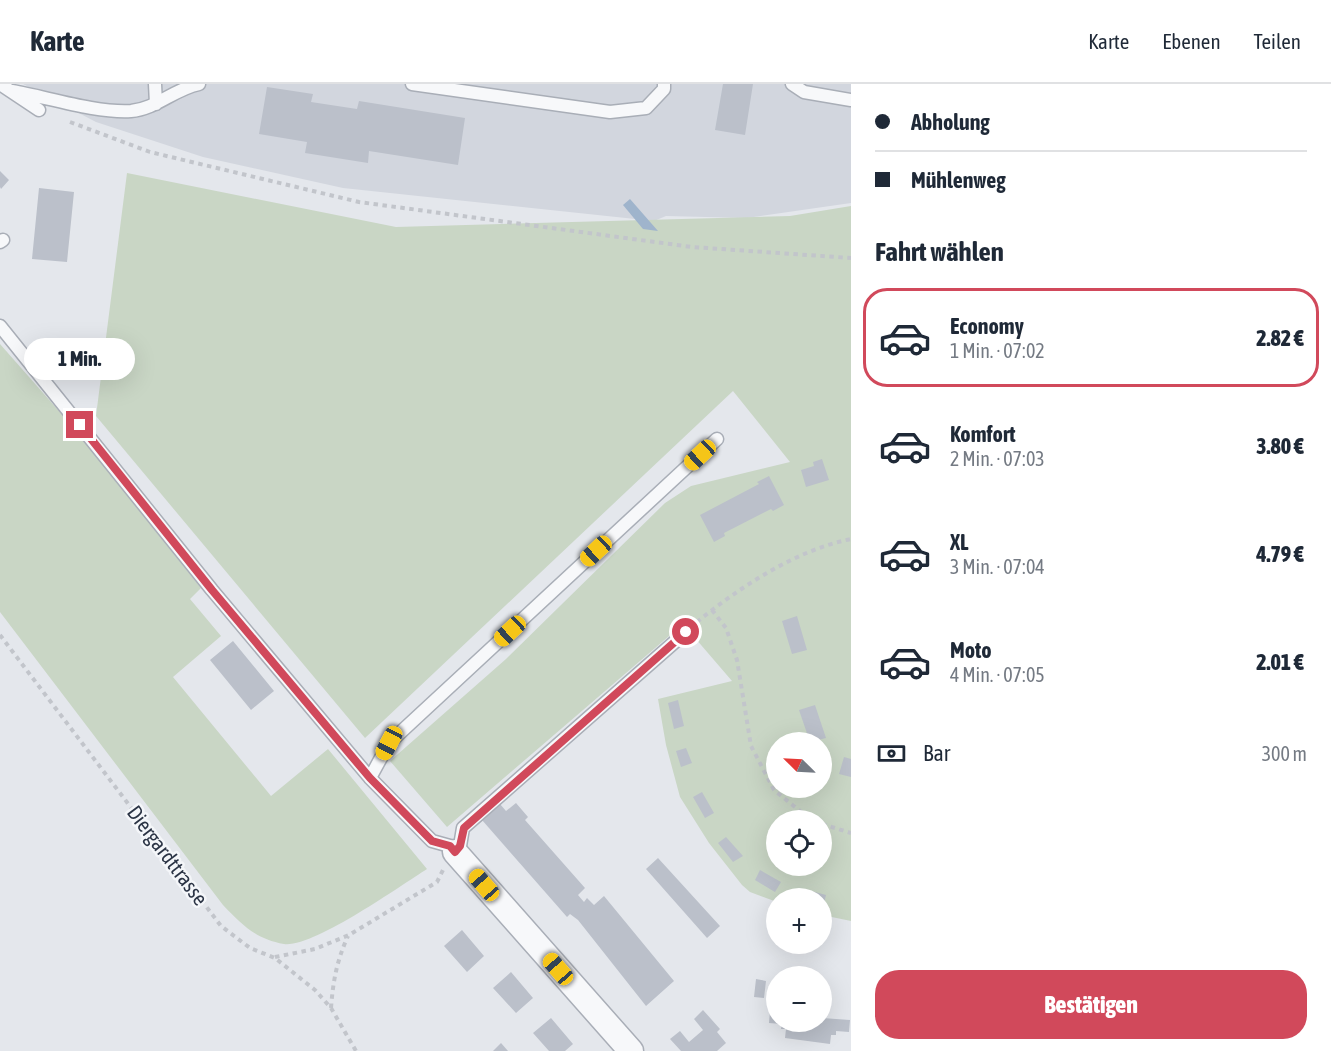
<!DOCTYPE html>
<html lang="de">
<head>
<meta charset="utf-8">
<style>
	:root { --surface:#fff; --page:#f6f6f7; --text:#1f2937; --muted:#747a83; --line:#e0e1e3; --accent:#d1495b }
	body { margin:0; font-family:"Asap Condensed",sans-serif; background:var(--page); color:var(--text); height:100vh; display:flex; flex-direction:column; font-size:22px; white-space:nowrap }
	* { box-sizing:border-box; margin:0 }
	p { font-size:20px; color:var(--muted) }
	.icon { flex:none; width:33px; height:33px; fill:none; stroke:currentColor; stroke-width:2; stroke-linecap:round; stroke-linejoin:round }
	.map { position:relative; flex:1; overflow:hidden }
	.details { display:flex; flex-direction:column; background:var(--surface); width:480px }
	.details>* { flex:none }
	.hud { display:grid; align-content:center; height:132px; padding:0 24px; background:var(--surface) }
	.needle { width:39px; rotate:294deg }
	.buttons { position:absolute; left:766px; top:648px; display:grid; gap:12px }
	.buttons a { display:grid; place-items:center; width:66px; height:66px; border-radius:50%; background:var(--surface); box-shadow:0 6px 24px #0002; font-size:30px }
	.end { position:absolute; width:27px; height:27px; margin:-14px; border:8px solid #d1495b; background:#fff; box-shadow:0 0 0 3px #fff }
	.from { border-radius:50% }
	.bubble { position:absolute; height:42px; border-radius:21px; background:var(--surface); box-shadow:0 6px 24px #0002; font-size:20px; font-weight:800; line-height:42px; text-align:center }
	.car { position:absolute; width:18px; height:36px; margin:-18px -9px; border-radius:8px; box-shadow:0 0 4px 2px #0007; background:linear-gradient(#f5c518 24%,#345 0 40%,#f5c518 0 76%,#345 0 86%,#f5c518 0) }
	.hud b { display:flex; align-items:center; gap:21px; height:57px; font-size:22px }
	.hud b+b { border-top:2px solid var(--line) }
	.hud i { width:15px; height:15px; background:var(--text) }
	ul { padding:0; list-style:none }
	li { display:flex; align-items:center; gap:18px; height:99px; margin:0 12px 9px; padding:0 12px; border:3px solid transparent; border-radius:24px }
	li div { flex:1 }
	li b { display:block; font-size:22px }
	li em { font-style:normal; font-weight:800 }
	li.active { border-color:var(--accent) }
	li>.icon { width:54px; height:54px; stroke-width:1.5 }
	h2 { padding:0 24px; font-size:27px; line-height:72px }
	.pay { display:flex; align-items:center; gap:15px; height:66px; padding:0 24px; font-size:22px }
	.pay p { margin-inline-start:auto }
	.action { display:flex; gap:12px; margin-top:auto; padding:12px 24px }
	.action a { flex:1; height:69px; border-radius:24px; background:var(--accent); color:#fff; font-size:24px; font-weight:800; line-height:69px; text-align:center }
	header { display:flex; align-items:center; gap:36px; box-sizing:border-box; height:84px; padding:0 30px; background:var(--surface); border-bottom:2px solid var(--line) }
	header strong { font-size:28px }
	nav { display:flex; gap:33px; margin-inline-start:auto; font-size:21px }
	main { display:flex; flex:1; min-height:0 }
	.map>svg:first-child { display:block }
	.built { fill:#d2d6de }
	.green { fill:#c9d6c5; fill-rule:evenodd }
	.water { fill:#9fb4cc }
	.building { fill:#bbc0ca }
	.lines { fill:none; stroke-linecap:round; stroke-linejoin:round }
	.service-casing { stroke:#a9aeb7; stroke-width:15 }
	.minor-casing { stroke:#a9aeb7; stroke-width:27 }
	.path { stroke:#c2c5cb; stroke-width:4; stroke-dasharray:4.5 4.5; stroke-linecap:butt }
	.service { stroke:#f7f8fa; stroke-width:12 }
	.minor { stroke:#f7f8fa; stroke-width:24 }
	.route { stroke:#d1495b; stroke-width:8 }
	.labels { text-anchor:middle; dominant-baseline:central; stroke-width:5; stroke-linejoin:round; paint-order:stroke }
	.street-label { font-size:21px; fill:#2b3445; stroke:#f4f6f9 }
</style>
</head>
<body>
<header>
<strong>Karte</strong>
<nav><a>Karte</a><a>Ebenen</a><a>Teilen</a></nav>
</header>
<main>
<div class="map">
<svg width="851" height="967" viewBox="0 0 851 967">
	<rect width="100%" height="100%" fill="#e4e7ec"/>
	<!-- built -->
	<path class="built" d="M23,0H851V119L747,134L666,132L654,137L343,104L203,73L96,38Z"/>
	<!-- green -->
	<path class="green" d="M127,89L396,143L790,132L851,122V837L822,831V814H777V818L750,808L742,801L709,759L680,713L666,661L658,615L732,597L683,540L447,743L390,677L506,575L665,419L691,402L790,378L733,307L365,654L96,332ZM777,658H822V704H777ZM777,736H822V782H777Z
		M0,260L66,335L201,504L190,515L221,552L173,593L271,712L328,665L427,785C400,802 313,864 284,860C256,855 242,841 223,821L0,528Z"/>
	<!-- water -->
	<path class="water" d="M630,115L658,147L643,145L623,121Z"/>
	<!-- building -->
	<path class="building" d="M723,0H753L745,51L715,46Z
		M267,3L313,10L311,18L357,25L359,17L465,34L458,81L369,67L368,79L305,69L307,58L259,50Z
		M0,87L9,96L1,105L0,103Z
		M39,104L74,108L67,178L32,175Z
		M822,375L829,396L806,403L801,386L814,382L813,378Z
		M769,392L784,421L773,427L771,425L724,449L725,452L714,458L700,431L759,400L757,398Z
		M797,532L807,566L792,570L782,537Z
		M233,557L274,607L251,626L210,576Z
		M678,616L684,642L674,645L668,619Z
		M815,621L826,654L810,658L799,626Z
		M686,664L692,679L681,683L676,667Z
		M844,673L851,675V693L839,690Z
		M702,708L714,729L705,734L693,713Z
		M516,719L528,733L525,736L585,804L578,811L584,818L587,814L594,821L604,812L674,897L646,922L578,836L570,830L567,833L482,736L500,720L506,727Z
		M726,753L743,772L733,778L718,759Z
		M658,774L720,842L707,854L646,785Z
		M760,786L781,798L775,808L755,796Z
		M804,805L826,811L823,823L822,814H801Z
		M462,846L484,872L467,888L444,862Z
		M511,888L533,914L516,929L493,904Z
		M756,895L766,897L764,914L754,913Z
		M703,926L720,945L717,948L726,959L717,967H681L670,955L680,947L689,958L703,946L694,935Z
		M770,927L777,928V938H822V934L850,936L849,948L836,947V951H831L830,960L785,954L786,945H781L782,940L769,939Z
		M551,934L573,960L565,967H549L533,949Z
		M501,959L508,967H493Z"/>
	<g class="lines">
		<defs>
			<path id="service" d="M0,0L39,26
				M155,0L156,20
				M412,0L610,28L646,24L664,5V0
				M792,0L804,8L851,16
				M12,7C47,13 95,29 131,27C156,25 174,5 199,0
				M0,158L3,156
				M0,242L212,506L370,694L432,757L450,762L455,768L460,762L463,744L686,548
				M370,694L389,659L717,355"/>
			<path id="minor" d="M455,768L631,967"/>
		</defs>
		<!-- service casing -->
		<use href="#service" class="service-casing"/>
		<!-- minor casing -->
		<use href="#minor" class="minor-casing"/>
		<!-- path -->
		<path class="path" d="M70,38L150,68L359,118L692,163L851,174
			M712,526L726,544L737,576L751,662L774,706L811,736
			M697,538C740,503 796,466 851,455
			M0,551L221,842L250,864L275,874L315,906L331,924L356,967
			M822,740L851,749
			M275,873L315,865L349,851L437,798L443,786
			M331,924C333,897 337,876 348,852"/>
		<!-- service -->
		<use href="#service" class="service"/>
		<!-- minor -->
		<use href="#minor" class="minor"/>
	</g>
	<g class="lines">
		<!-- route -->
		<path class="route" d="M80,341L212,506L370,694L432,757L450,762L455,768L460,762L464,744L686,548"/>
	</g>
	<g class="labels">
		<!-- street labels -->
		<g class="street-label">
			<text transform="translate(168 771) rotate(53)">Diergardttrasse</text>
		</g>
	</g>
</svg>
<div class="buttons">
<a><svg class="needle" viewBox="-14 -14 28 28"><path d="M0-13l5 13h-10z" fill="#e53935"/><path d="M0 13l5-13h-10z" fill="#747a83"/></svg></a>
<a><svg class="icon" aria-label="locate" viewBox="0 0 24 24"><circle cx="12" cy="12" r="6"/><path d="M12 2v4M12 18v4M2 12h4M18 12h4"/></svg></a>
<a>+</a>
<a>−</a>
</div>
<i class="end from" style="left:686px;top:548px"></i>
<i class="end" style="left:80px;top:341px"></i>
<div class="bubble" style="left:24px;top:254px;width:111px">1 Min.</div>
<i class="car" style="left:700px;top:371px;rotate:227deg"></i>
<i class="car" style="left:596px;top:467px;rotate:227deg"></i>
<i class="car" style="left:510px;top:547px;rotate:227deg"></i>
<i class="car" style="left:389px;top:659px;rotate:208deg"></i>
<i class="car" style="left:484px;top:801px;rotate:319deg"></i>
<i class="car" style="left:558px;top:885px;rotate:319deg"></i>
</div>
<section class="details">
<div class="hud">
<b><i class="from"></i>Abholung</b>
<b><i></i>Mühlenweg</b>
</div>
<h2>Fahrt wählen</h2>
<ul>
<li class="active"><svg class="icon" aria-label="car" viewBox="0 0 24 24"><path d="M5 17H2v-5l4-1 3-4h7l3 4 3 1v5h-3M9 17h6M6 11h13"/><circle cx="7" cy="17" r="2"/><circle cx="17" cy="17" r="2"/></svg><div><b>Economy</b><p>1 Min. · 07:02</p></div><em>2.82 €</em></li>
<li><svg class="icon" aria-label="car" viewBox="0 0 24 24"><path d="M5 17H2v-5l4-1 3-4h7l3 4 3 1v5h-3M9 17h6M6 11h13"/><circle cx="7" cy="17" r="2"/><circle cx="17" cy="17" r="2"/></svg><div><b>Komfort</b><p>2 Min. · 07:03</p></div><em>3.80 €</em></li>
<li><svg class="icon" aria-label="car" viewBox="0 0 24 24"><path d="M5 17H2v-5l4-1 3-4h7l3 4 3 1v5h-3M9 17h6M6 11h13"/><circle cx="7" cy="17" r="2"/><circle cx="17" cy="17" r="2"/></svg><div><b>XL</b><p>3 Min. · 07:04</p></div><em>4.79 €</em></li>
<li><svg class="icon" aria-label="car" viewBox="0 0 24 24"><path d="M5 17H2v-5l4-1 3-4h7l3 4 3 1v5h-3M9 17h6M6 11h13"/><circle cx="7" cy="17" r="2"/><circle cx="17" cy="17" r="2"/></svg><div><b>Moto</b><p>4 Min. · 07:05</p></div><em>2.01 €</em></li>
</ul>
<div class="pay"><svg class="icon" aria-label="cash" viewBox="0 0 24 24"><path d="M3 7h18v10H3z"/><circle cx="12" cy="12" r="2"/></svg>Bar<p>300 m</p></div>
<div class="action"><a>Bestätigen</a></div>
</section>
</main>
</body>
</html>
